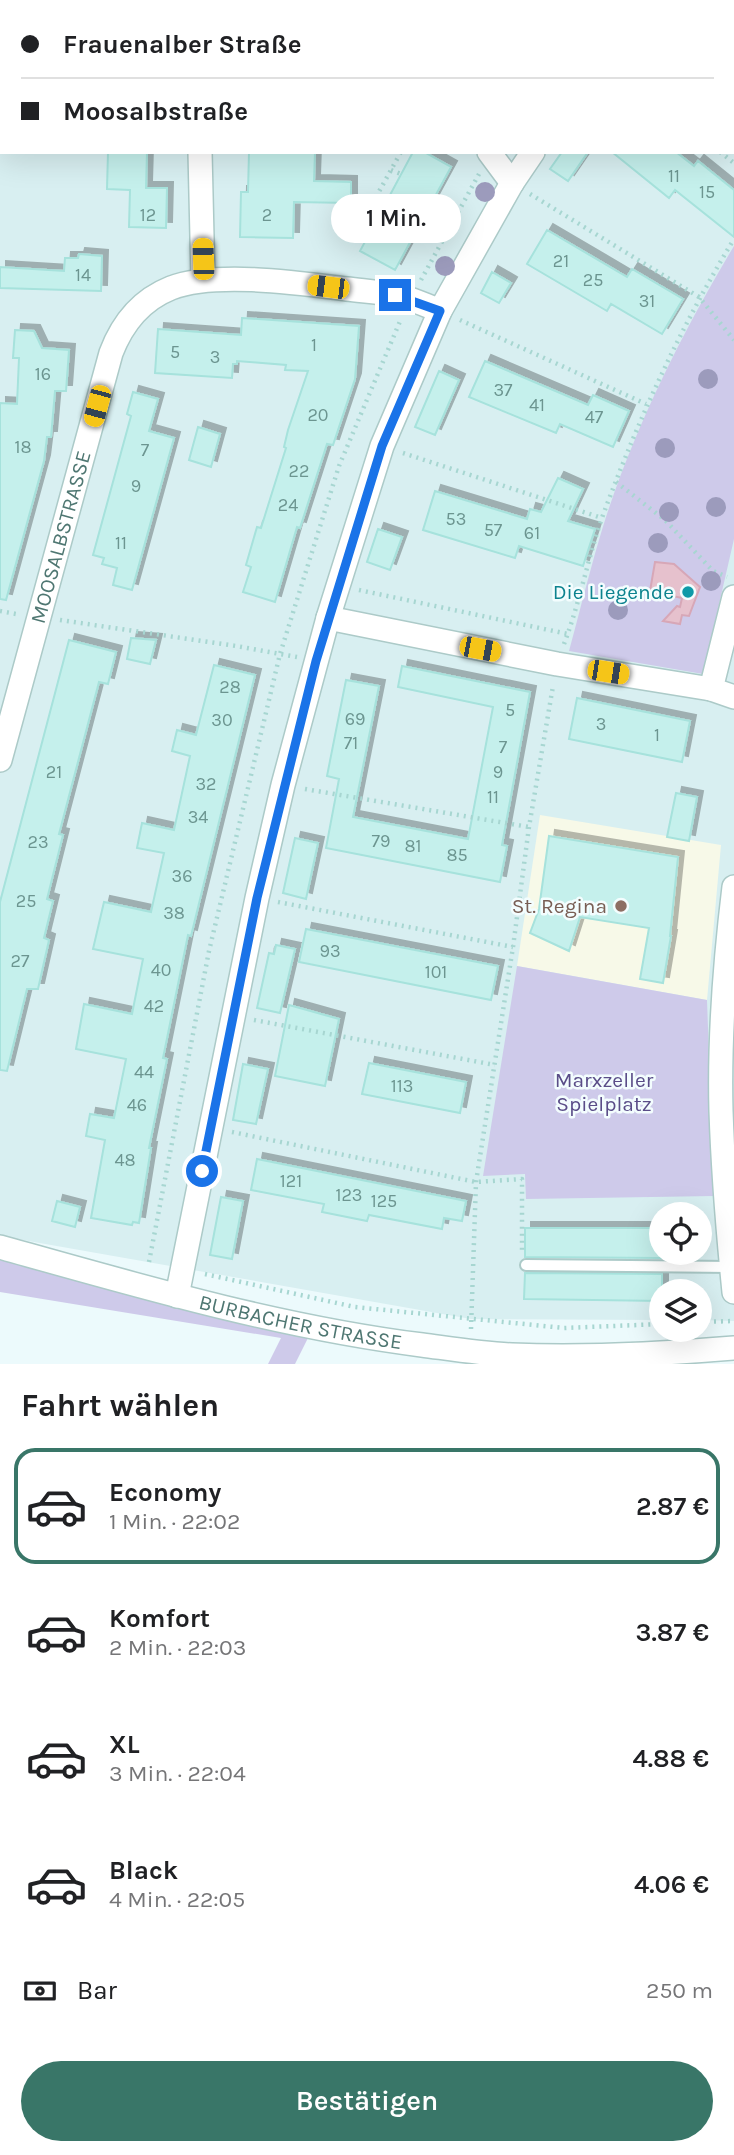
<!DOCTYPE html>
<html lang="de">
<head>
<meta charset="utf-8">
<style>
	:root { --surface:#fff; --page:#f2f2f2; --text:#202124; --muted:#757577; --line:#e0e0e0; --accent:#397668 }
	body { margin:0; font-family:Karla,sans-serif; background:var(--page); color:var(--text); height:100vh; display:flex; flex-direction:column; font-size:26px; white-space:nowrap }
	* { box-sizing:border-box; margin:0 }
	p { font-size:23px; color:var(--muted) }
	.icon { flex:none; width:38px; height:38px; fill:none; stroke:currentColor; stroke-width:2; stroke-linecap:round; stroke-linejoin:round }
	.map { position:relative; height:1364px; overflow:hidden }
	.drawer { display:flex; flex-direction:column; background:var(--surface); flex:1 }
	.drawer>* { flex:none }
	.banner { position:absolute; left:0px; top:0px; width:735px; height:154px; box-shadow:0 7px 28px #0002; display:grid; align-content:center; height:154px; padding:0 21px; background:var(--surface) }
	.fabs { position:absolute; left:649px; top:1202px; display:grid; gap:14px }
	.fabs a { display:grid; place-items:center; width:63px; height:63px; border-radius:50%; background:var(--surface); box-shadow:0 7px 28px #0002; font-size:35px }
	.end { position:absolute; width:32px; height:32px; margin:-16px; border:9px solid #1a73e8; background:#fff; box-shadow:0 0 0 4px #fff }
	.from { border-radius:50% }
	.bubble { position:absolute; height:49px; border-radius:24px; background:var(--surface); box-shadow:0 7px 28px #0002; font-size:23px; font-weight:600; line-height:49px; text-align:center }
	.car { position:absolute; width:21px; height:42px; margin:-21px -10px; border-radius:9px; box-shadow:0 0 5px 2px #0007; background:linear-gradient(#f5c518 24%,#345 0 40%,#f5c518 0 76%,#345 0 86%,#f5c518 0) }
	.banner b { display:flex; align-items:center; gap:24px; height:66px; font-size:26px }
	.banner b+b { border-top:2px solid var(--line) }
	.banner i { width:18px; height:18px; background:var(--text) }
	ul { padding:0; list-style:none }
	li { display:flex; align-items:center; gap:21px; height:116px; margin:0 14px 10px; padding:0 7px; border:4px solid transparent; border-radius:21px }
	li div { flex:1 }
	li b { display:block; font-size:26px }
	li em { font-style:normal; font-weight:600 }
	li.current { border-color:var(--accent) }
	li>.icon { width:63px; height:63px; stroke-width:1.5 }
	h2 { padding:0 21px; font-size:32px; line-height:84px }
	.pay { display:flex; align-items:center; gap:18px; height:77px; padding:0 21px; font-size:26px }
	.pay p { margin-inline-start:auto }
	.action { display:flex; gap:14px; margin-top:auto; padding:14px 21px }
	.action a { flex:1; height:80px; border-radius:42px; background:var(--accent); color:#fff; font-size:28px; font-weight:600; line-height:80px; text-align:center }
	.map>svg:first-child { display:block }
	.residential { fill:#d8eff1; fill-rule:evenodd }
	.education { fill:#f7f9e8 }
	.green { fill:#cecaea }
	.water { fill:#e6c1cd; stroke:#d7a7b7; stroke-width:2 }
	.building { fill:#c5f0ec; stroke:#a6e2dc; stroke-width:2; filter:url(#shadow) }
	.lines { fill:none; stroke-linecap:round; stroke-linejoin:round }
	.service-casing { stroke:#accac8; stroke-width:14 }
	.minor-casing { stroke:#accac8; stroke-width:26 }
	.path { stroke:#a7d6d1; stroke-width:4.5; stroke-dasharray:2 5; stroke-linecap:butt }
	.service { stroke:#fff; stroke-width:10 }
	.minor { stroke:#fff; stroke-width:23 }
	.tree { fill:#9c9bbc }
	.route { stroke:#1a73e8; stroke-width:9 }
	.culture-dot { fill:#0f9aa8; stroke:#f3fdfe; stroke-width:2.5 }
	.education-dot { fill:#8d6e63; stroke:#f3fdfe; stroke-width:2.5 }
	.labels { text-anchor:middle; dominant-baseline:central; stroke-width:5; stroke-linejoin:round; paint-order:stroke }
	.number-label { font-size:18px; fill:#6c9590 }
	.street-label { font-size:21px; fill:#4f7772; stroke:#f3fdfe }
	.culture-label { font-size:21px; fill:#0d838f; stroke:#f3fdfe; text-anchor:end }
	.education-label { font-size:21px; fill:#785e54; stroke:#f3fdfe; text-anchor:end }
	.park-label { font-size:21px; fill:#5a4d88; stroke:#f3fdfe }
</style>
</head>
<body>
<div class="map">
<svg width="734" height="1364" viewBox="0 0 734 1364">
	<defs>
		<filter id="shadow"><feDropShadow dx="6" dy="-6" stdDeviation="0" flood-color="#0004"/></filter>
	</defs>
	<rect width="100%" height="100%" fill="#ecfafc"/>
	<!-- residential -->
	<path class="residential" d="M0,0H734V1321L700,1320V1292H662L661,1320L471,1319L0,1236ZM2,2H733V152H2ZM662,1214H700V1253H662Z"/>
	<!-- education -->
	<path class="education" d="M540,815L721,845L707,1000L517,966Z"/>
	<!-- green -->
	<path class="green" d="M734,246V539L703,674L569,651C581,607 592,561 606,517C637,423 683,331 734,246Z
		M517,966L707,1000L714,1196L526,1199L525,1174L483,1176Z
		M0,1260L285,1332L309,1336L295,1364H268L281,1338L0,1292Z"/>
	<!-- water -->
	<path class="water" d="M655,562L674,564L700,587L689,616L682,615L680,624L663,621L677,606L680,607L682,598L650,591Z"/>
	<!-- building -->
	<path class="building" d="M108,152H147L146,188H167L166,228L129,227L130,190L107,189Z
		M249,152H315L314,181L351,182V203L294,202L293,238L240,237L241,192H248Z
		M413,152H424L451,167L395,270L360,251Z
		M562,152H588L568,181L550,169Z
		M612,152H676L694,166L698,161L734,190V237L675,190L669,198Z
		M547,230L627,277L632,269L683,299L662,334L611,304L607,311L527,264Z
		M79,254L102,256L101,291L0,288V267L64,271L65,258H78Z
		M492,272L511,283L499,303L481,293Z
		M242,318L359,326L355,379L333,445L327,444L300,528L297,527L275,602L243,592L251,567L246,565L257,527L261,528L286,448L284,447L288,430L308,371L285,370L286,365L237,361V364H233L232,378L155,373L158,329L241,335Z
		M15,330L34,331L42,348L69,350L66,391H55L51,437H47L44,461L6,600L0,599V403L17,404L19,358H13Z
		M485,361L588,405L593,395L629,411L613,447L560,424L556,433L469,397Z
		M439,371L459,380L435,435L415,427Z
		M133,392L158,399L149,431L174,438L132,590L113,585L117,568L102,564L104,558L93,555L131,416L127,414Z
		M198,427L220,434L211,467L189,460Z
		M558,478L583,489L568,521L595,529L583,566L519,546L515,558L423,530L435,491L527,519L530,509L541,512Z
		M378,529L402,537L390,570L367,562Z
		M131,638L156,640L150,664L127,659Z
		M69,640L116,652L108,684L99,682L59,834L63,835L47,899L53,901L44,938L49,940L38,989H27L7,1071L0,1070V902Z
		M214,665L255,675L191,936L188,935L163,1058L167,1059L149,1148H151L139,1223L133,1222L132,1225L91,1218L105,1140L86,1136L90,1114L114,1118L126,1059L76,1049L84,1004L132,1014L143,959L93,949L104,902L151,912L164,853L137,848L142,823L174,830L190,756L172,751L177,730L196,735Z
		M402,666L530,692L502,845L507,846L500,882L326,848L339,779L327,776L346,680L379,686L353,817L468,839L493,707L398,687Z
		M577,698L690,721L682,762L569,739Z
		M676,793L697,797L689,841L667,837Z
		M549,836L678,857L670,936H671L663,983L640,979L649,928L580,917L569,951L530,933L539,909Z
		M295,838L318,843L306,899L283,893Z
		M306,929L498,966L491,1000L299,962Z
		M276,945L295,949L280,1013L257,1008L269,953L274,954Z
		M289,1005L339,1019L325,1086L275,1076Z
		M369,1063L466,1082L460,1113L362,1094Z
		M243,1064L268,1069L256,1124L233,1120Z
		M257,1159L466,1201L462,1221L444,1218L442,1229L369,1215L367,1221L322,1212L324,1204L251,1190Z
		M221,1197L243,1201L232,1259L210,1255Z
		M57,1201L80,1207L75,1227L52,1221Z
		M525,1228H662V1258L525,1257Z
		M525,1273L662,1274V1301L524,1299Z"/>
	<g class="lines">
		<defs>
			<path id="service" d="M526,1265L732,1267"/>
			<g id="minor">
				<path d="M409,0L410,2"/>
				<path d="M723,0L724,2"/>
				<path d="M676,2L678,0"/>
				<path d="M733,18L734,19"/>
				<path d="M200,152L203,280"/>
				<path d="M489,152L512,183"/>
				<path d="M328,618L557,664L711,689L734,697"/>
				<path d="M711,689L734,597"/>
				<path id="s1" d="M0,760L111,353C122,324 141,300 171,288C215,271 299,283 347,289C363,291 379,292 395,295C410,298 426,305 440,311"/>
				<path d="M734,887C725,961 719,1036 721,1111C723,1171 728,1232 734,1292"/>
				<path id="s2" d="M0,1247C139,1286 279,1327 422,1345C452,1349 482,1354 512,1355C584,1358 662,1354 734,1348"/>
				<path d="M177,1296L257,898L283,785L328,618L382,446L440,311L512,183L533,152"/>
			</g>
		</defs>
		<!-- service casing -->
		<use href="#service" class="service-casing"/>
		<!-- minor casing -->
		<use href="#minor" class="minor-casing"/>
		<!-- path -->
		<path class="path" d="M518,0L519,2
			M622,2L624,0
			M720,152L734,163
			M391,170L401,174
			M530,194L699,297L734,340
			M371,229L361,224L401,152
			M421,280L479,174
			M460,320L646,404
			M403,453L602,518
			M616,482L665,520L713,571L727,577
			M359,590L568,634
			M0,611L16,614
			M60,620L236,646L297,657
			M564,644C580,602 588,557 603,515C639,418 680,328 734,239
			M305,789L529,827
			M278,902L513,947
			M254,1020L495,1065
			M232,1132L476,1182L522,1179V1250
			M149,1262L209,951L280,654L339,466L401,319
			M205,1274L355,1307L564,1328L662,1324
			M700,1322L734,1321
			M471,1329L476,1182L513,947L529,827L553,686"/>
		<!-- service -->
		<use href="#service" class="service"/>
		<!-- minor -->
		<use href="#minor" class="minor"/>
	</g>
	<!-- trees -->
	<g class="tree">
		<circle cx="485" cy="192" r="10"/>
		<circle cx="445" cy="266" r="10"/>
		<circle cx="708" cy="379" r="10"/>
		<circle cx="665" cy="448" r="10"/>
		<circle cx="716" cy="507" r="10"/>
		<circle cx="669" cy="512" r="10"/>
		<circle cx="658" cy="543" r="10"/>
		<circle cx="711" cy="581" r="10"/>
		<circle cx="618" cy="610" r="10"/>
	</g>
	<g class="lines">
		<!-- route -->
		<path class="route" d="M202,1171L257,898L316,661L382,446L440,311L395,295"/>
	</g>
	<!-- markers -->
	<circle class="culture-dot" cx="688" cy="592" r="7"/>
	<circle class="education-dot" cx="621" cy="906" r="7"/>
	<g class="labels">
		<!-- number labels -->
		<g class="number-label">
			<text x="674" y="176">11</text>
			<text x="707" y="192">15</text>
			<text x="148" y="215">12</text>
			<text x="267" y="215">2</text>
			<text x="561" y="261">21</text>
			<text x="83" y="275">14</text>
			<text x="593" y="280">25</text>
			<text x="647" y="301">31</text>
			<text x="314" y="345">1</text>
			<text x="175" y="352">5</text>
			<text x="215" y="357">3</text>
			<text x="43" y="374">16</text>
			<text x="503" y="390">37</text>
			<text x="537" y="405">41</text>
			<text x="318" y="415">20</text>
			<text x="594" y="417">47</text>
			<text x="23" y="447">18</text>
			<text x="145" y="450">7</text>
			<text x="299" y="471">22</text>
			<text x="136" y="486">9</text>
			<text x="288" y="505">24</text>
			<text x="456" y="519">53</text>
			<text x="493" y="530">57</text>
			<text x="532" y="533">61</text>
			<text x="121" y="543">11</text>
			<text x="230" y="687">28</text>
			<text x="510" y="710">5</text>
			<text x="355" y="719">69</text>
			<text x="222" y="720">30</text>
			<text x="601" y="724">3</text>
			<text x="657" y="735">1</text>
			<text x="351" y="743">71</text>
			<text x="503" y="747">7</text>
			<text x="54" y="772">21</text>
			<text x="498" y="772">9</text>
			<text x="206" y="784">32</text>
			<text x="493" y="797">11</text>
			<text x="198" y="817">34</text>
			<text x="381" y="841">79</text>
			<text x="38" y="842">23</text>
			<text x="413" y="846">81</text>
			<text x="457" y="855">85</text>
			<text x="182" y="876">36</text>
			<text x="26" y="901">25</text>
			<text x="174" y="913">38</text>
			<text x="330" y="951">93</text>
			<text x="20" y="961">27</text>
			<text x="161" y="970">40</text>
			<text x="436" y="972">101</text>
			<text x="154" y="1006">42</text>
			<text x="144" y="1072">44</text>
			<text x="402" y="1086">113</text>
			<text x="137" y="1105">46</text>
			<text x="125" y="1160">48</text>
			<text x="291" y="1181">121</text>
			<text x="349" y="1195">123</text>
			<text x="384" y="1201">125</text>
		</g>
		<!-- street labels -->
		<g class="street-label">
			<text stroke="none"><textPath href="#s1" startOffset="231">MOOSALBSTRASSE</textPath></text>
			<text stroke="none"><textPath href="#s2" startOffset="310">BURBACHER STRASSE</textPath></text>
		</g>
		<!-- culture labels -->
		<g class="culture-label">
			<text x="674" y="592">Die Liegende</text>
		</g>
		<!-- education labels -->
		<g class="education-label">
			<text x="607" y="906">St. Regina</text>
		</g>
		<!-- park labels -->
		<g class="park-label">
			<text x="604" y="1080">Marxzeller<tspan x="604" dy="24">Spielplatz</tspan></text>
		</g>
	</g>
</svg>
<div class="fabs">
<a><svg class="icon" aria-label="locate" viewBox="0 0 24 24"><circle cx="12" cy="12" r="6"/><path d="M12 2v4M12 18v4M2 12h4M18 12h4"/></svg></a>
<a><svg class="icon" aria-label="layers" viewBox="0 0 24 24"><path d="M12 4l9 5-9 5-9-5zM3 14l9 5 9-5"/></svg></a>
</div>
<i class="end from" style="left:202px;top:1171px"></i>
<i class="end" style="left:395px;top:295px"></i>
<div class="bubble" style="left:331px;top:194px;width:130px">1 Min.</div>
<i class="car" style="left:203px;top:259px;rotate:358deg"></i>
<i class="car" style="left:328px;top:287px;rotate:277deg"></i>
<i class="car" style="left:97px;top:406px;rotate:195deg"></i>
<i class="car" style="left:480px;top:649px;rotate:101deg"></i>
<i class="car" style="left:608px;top:672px;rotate:99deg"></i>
<div class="banner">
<b><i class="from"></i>Frauenalber Straße</b>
<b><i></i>Moosalbstraße</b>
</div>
</div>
<section class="drawer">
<h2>Fahrt wählen</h2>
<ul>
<li class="current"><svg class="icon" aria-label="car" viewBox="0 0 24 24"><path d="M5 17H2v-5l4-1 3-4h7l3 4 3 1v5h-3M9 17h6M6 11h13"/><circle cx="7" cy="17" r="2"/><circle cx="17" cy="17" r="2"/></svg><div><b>Economy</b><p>1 Min. · 22:02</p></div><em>2.87 €</em></li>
<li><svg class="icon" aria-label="car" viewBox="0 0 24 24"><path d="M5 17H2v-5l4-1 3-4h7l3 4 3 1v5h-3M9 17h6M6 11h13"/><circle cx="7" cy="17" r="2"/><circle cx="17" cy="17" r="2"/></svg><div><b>Komfort</b><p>2 Min. · 22:03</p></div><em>3.87 €</em></li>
<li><svg class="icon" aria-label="car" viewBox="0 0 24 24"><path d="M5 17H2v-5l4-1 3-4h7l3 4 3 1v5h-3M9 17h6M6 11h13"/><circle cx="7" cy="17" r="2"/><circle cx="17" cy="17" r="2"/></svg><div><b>XL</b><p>3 Min. · 22:04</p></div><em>4.88 €</em></li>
<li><svg class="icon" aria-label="car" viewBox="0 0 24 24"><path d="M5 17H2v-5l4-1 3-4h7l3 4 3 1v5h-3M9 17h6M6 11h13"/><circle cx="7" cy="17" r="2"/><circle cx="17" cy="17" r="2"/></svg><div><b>Black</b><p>4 Min. · 22:05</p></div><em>4.06 €</em></li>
</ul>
<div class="pay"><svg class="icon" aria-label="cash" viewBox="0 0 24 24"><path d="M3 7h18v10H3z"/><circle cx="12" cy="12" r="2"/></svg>Bar<p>250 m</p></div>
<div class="action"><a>Bestätigen</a></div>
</section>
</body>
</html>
